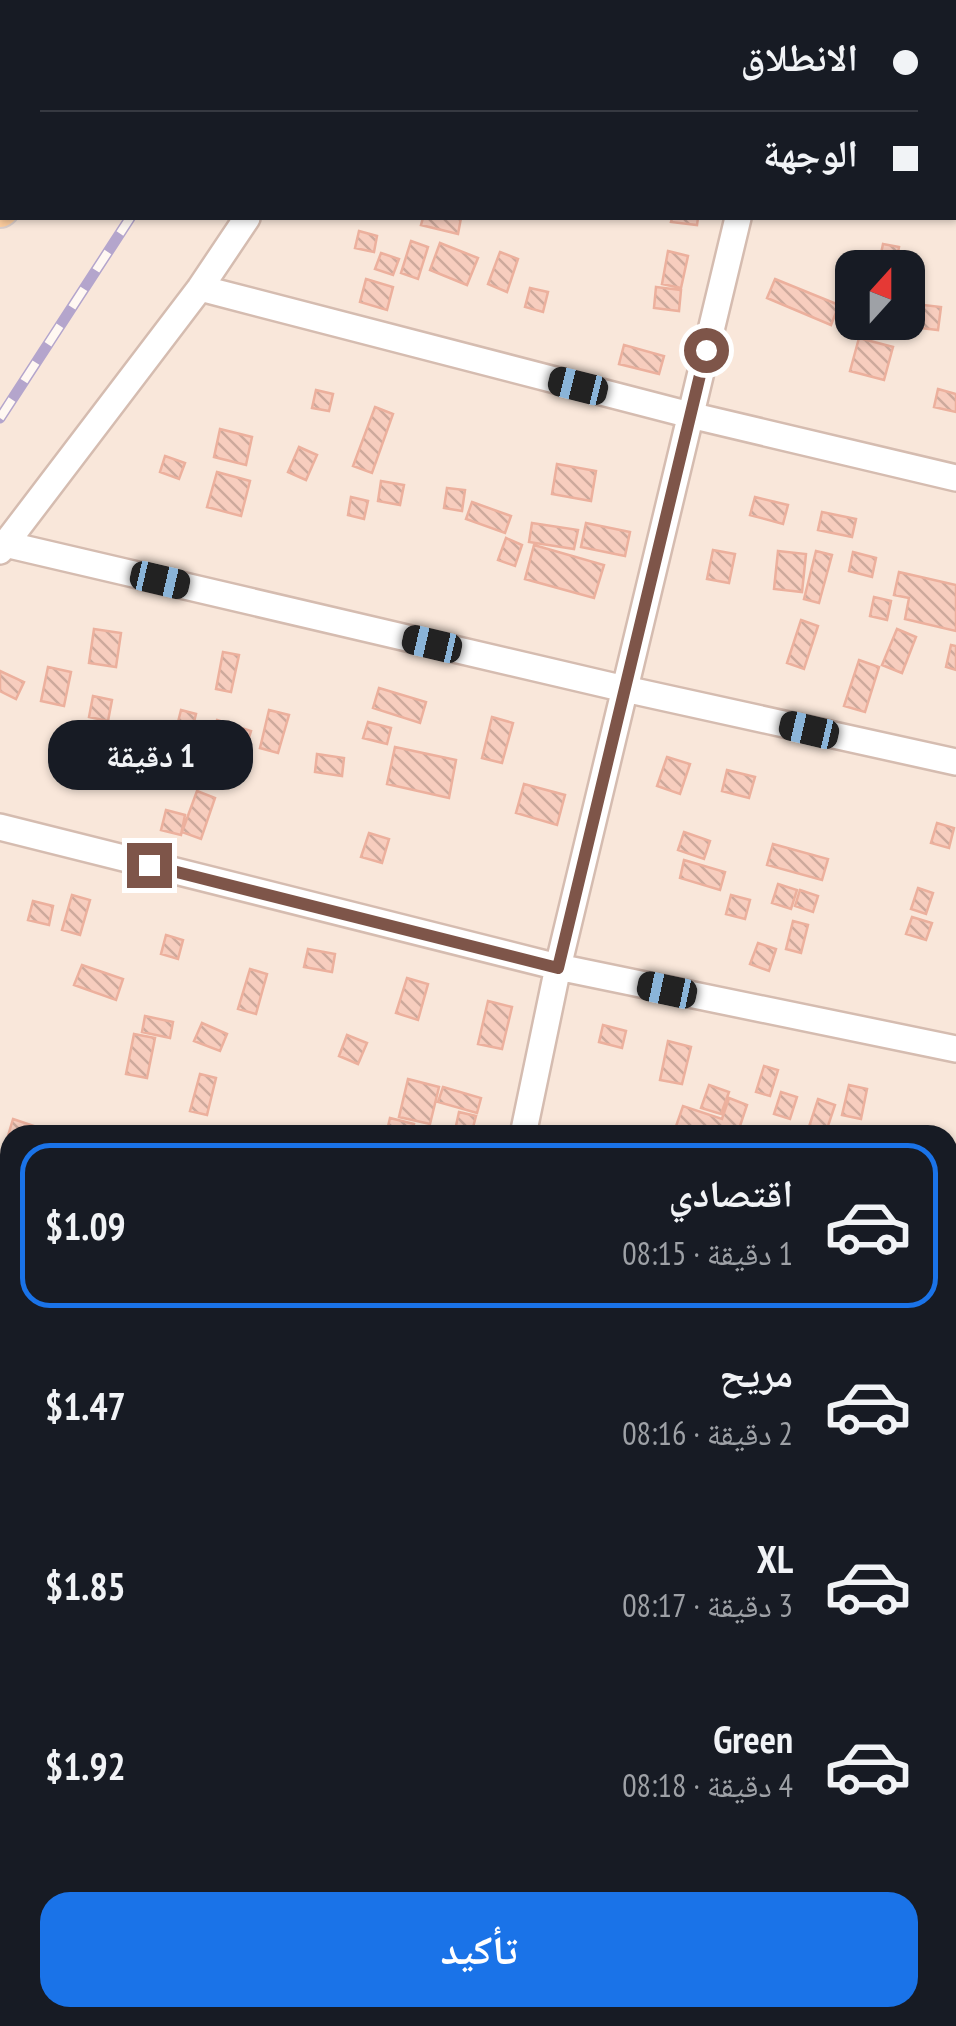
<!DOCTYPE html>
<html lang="ar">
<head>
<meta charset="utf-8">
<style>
	:root { --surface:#171b24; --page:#20242c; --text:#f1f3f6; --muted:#9ea1a6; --line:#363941; --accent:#1a73e8 }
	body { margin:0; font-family:"PT Sans Narrow","Noto Naskh Arabic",sans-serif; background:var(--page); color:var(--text); direction:rtl; height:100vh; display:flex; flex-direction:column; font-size:38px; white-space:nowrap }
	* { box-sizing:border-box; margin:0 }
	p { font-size:32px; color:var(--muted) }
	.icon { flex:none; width:55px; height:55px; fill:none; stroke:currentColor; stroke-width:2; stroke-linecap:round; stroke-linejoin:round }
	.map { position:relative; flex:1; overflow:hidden; direction:ltr }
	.panel { position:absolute; left:0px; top:1125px; width:958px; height:902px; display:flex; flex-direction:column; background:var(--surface); border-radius:30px 30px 0 0; box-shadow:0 2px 8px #0004; direction:rtl }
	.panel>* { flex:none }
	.hud { position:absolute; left:0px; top:0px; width:958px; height:220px; box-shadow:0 2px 8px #0004; direction:rtl; display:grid; align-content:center; height:220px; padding:0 40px; background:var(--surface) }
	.needle { width:65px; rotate:21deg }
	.controls { position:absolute; left:835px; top:250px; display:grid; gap:20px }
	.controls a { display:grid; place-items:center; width:90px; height:90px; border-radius:20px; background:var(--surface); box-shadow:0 2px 8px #0004; font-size:50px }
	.end { position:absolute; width:45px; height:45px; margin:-22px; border:12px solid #7e5549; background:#fff; box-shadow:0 0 0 5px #fff }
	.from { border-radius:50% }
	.bubble { position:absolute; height:70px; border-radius:30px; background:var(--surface); box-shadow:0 2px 8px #0004; font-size:32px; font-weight:800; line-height:70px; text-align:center; direction:rtl }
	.car { position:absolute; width:30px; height:60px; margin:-30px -15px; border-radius:12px; box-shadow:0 0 8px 2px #0007; background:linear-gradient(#222 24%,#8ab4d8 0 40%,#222 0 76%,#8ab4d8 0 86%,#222 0) }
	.hud b { display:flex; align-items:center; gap:35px; height:95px; font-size:38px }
	.hud b+b { border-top:2px solid var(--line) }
	.hud i { width:25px; height:25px; background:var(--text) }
	ul { padding:18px 0 0; list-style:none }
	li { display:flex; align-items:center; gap:30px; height:165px; margin:0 20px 15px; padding:0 20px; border:5px solid transparent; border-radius:30px }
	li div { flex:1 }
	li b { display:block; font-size:38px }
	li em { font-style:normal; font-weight:800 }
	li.current { border-color:var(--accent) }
	li>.icon { width:90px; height:90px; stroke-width:1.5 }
	.primary-button { display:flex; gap:20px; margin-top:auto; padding:20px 40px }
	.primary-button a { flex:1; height:115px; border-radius:30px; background:var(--accent); color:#fff; font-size:40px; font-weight:800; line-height:115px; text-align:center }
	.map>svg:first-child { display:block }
	.residential { fill:#f9e7da; fill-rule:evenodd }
	.building { fill:url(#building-back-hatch); stroke:#ecb09d; stroke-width:2.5 }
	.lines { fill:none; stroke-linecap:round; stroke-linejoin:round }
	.street-casing { stroke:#d5bcb0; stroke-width:30 }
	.secondary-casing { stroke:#dbbdaf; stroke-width:40 }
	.primary-casing { stroke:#dbcfcc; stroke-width:42 }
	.street { stroke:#fff; stroke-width:25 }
	.secondary { stroke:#fff; stroke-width:35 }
	.primary { stroke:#ffcfa0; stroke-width:38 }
	.rail-casing { stroke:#b4a5cc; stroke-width:11 }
	.rail { stroke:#fff8f2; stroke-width:8; stroke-dasharray:22; stroke-linecap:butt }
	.route { stroke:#7e5549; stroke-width:12 }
</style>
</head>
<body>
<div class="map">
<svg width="956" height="2026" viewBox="0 0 956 2026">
	<defs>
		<pattern id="building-back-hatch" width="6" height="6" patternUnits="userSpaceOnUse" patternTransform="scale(2.5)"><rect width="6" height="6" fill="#f7cdbe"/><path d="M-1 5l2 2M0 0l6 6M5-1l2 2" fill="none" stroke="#cda99c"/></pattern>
	</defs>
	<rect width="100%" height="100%" fill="#fef4ea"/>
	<!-- residential -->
	<path class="residential" d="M0,0H956V2026H0ZM2,2H955V218H2ZM852,268H908V322H852ZM10,1135H948V2018H10Z"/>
	<!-- building -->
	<path class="building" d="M423,218H461L458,234L421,225Z
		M672,218H698L697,225L671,222Z
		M359,231L377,236L374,252L355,248Z
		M411,241L428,247L418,279L401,273Z
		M440,243L478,258L467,285L430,270Z
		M883,244L899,247L895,268H878Z
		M668,251L688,256L681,288L662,284Z
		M500,252L518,259L507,292L488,284Z
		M381,253L399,259L393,275L375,269Z
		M366,279L393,287L387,310L360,302Z
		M775,279L839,305L831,325L767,298Z
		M656,287L681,290L679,311L654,308Z
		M530,288L548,292L543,312L525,307Z
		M915,304L941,307L938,330L912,327Z
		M859,338L893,347L884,380L850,371Z
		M624,345L664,356L659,374L619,364Z
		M938,389L956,394V412L934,407Z
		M316,390L333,394L329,411L312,408Z
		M375,407L393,414L372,473L353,466Z
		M220,429L252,437L246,465L214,457Z
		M299,447L317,455L306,480L288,472Z
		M165,456L185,463L179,479L160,472Z
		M557,464L596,471L591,501L552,494Z
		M217,472L250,481L241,516L207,507Z
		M381,481L404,485L400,505L378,501Z
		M447,488L465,490L462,511L444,508Z
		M351,497L368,501L364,519L348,515Z
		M755,497L788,505L783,524L750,515Z
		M472,502L511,516L505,533L466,519Z
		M822,512L856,519L852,537L818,530Z
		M532,523L578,530L574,549L529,542Z
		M586,523L630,532L625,556L581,547Z
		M506,538L522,545L515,566L498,560Z
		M534,545L604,565L594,598L525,579Z
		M713,550L735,554L729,583L707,579Z
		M778,551L806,554L802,592L774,589Z
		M816,551L832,555L819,603L804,599Z
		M853,552L876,558L872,577L849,571Z
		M899,572L956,585V631L905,619L909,598L894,595Z
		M874,597L891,601L887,620L870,616Z
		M801,620L818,626L804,669L787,663Z
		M94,629L121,633L116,667L89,663Z
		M897,629L916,637L902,673L882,665Z
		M951,645L956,646V670L946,667Z
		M223,652L239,655L231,692L216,689Z
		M859,660L879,667L865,712L844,706Z
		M48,667L71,672L64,706L41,701Z
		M0,671L24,682L16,699L0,691Z
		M379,688L426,702L420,723L373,708Z
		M93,696L112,700L108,721L89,717Z
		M181,710L196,714L191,734L176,730Z
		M269,710L289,715L278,753L260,748Z
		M492,717L513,723L502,763L482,758Z
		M217,720L251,731L246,747L211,736Z
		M368,722L391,728L387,744L363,738Z
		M395,747L456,760L449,798L387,784Z
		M317,754L344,758L342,776L315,772Z
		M667,757L690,764L680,794L657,786Z
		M727,770L755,777L749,798L722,791Z
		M524,784L565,795L557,825L516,813Z
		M197,791L215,798L201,839L182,832Z
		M166,810L185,815L181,835L161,830Z
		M937,823L954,828L949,848L931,843Z
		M684,832L710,841L704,859L678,850Z
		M369,833L389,839L382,863L361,857Z
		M773,844L828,859L822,880L767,865Z
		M684,860L725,872L720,890L680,878Z
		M778,884L797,890L791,909L772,903Z
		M918,888L933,893L926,914L911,909Z
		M800,890L818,896L813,912L795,906Z
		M72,895L90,900L80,935L62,930Z
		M731,895L750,900L745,919L726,914Z
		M33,901L53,906L49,925L28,920Z
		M912,917L932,923L926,940L906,934Z
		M793,921L808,925L801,953L786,949Z
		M166,935L183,940L178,959L161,954Z
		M758,943L776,949L769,971L750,964Z
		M308,949L335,954L332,972L304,967Z
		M82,965L123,979L116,1000L74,985Z
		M250,969L267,974L256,1014L238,1009Z
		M407,978L428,984L418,1020L396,1013Z
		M488,1001L512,1007L502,1049L478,1044Z
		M145,1016L173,1022L170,1038L142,1032Z
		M202,1023L227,1034L220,1051L194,1041Z
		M603,1025L626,1031L622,1048L599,1042Z
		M134,1034L155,1038L147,1078L126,1074Z
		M347,1035L367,1043L358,1064L339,1056Z
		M668,1041L691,1047L682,1084L660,1080Z
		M764,1066L778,1070L770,1096L756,1092Z
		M200,1074L216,1078L207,1115L190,1111Z
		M408,1079L439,1087L430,1124L399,1117Z
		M709,1085L729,1092L721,1114L701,1108Z
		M849,1085L867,1089L861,1119L842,1115Z
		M443,1087L481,1098L477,1113L438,1102Z
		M781,1092L797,1097L790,1119L774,1114Z
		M729,1098L747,1105L737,1135H673L683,1106L722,1119Z
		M818,1099L835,1105L825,1135L807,1133Z
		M459,1112L476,1116L471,1135H454Z
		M390,1118L414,1124L412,1135H386Z
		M13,1119L40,1128L38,1135L8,1136Z
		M948,1230L956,1231V1252L948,1250Z
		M948,1349L956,1350V1384L948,1383Z
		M948,1691L956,1693V1711L948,1709Z
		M948,1949L956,1952L955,1972L948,1969Z
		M0,1994L10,1997V2013L6,2026H0Z
		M54,2018H85L84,2024Z
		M193,2018H213L211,2026H191Z
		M257,2018H281L279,2026H255Z
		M470,2018H492L489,2026H467Z
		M896,2018H925L922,2026H896L893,2025Z"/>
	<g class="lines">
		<defs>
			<path id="street" d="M384,2L385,0
				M789,2L790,0
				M955,199H956
				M200,288L690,415L956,478
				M5,544L625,689L956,762
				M0,551L200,288L247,218
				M0,827L558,967L956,1049
				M523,1135L558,967L738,218
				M0,1335L10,1298
				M0,1547L10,1549
				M948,1782L956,1784
				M0,1820L10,1822
				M782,2018L815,2026
				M425,2026L428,2018"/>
			<path id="secondary" d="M0,1243L10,1246
				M948,1482L956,1484"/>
			<path id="primary" d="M132,2L134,0
				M0,208L2,204"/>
		</defs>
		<!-- street casing -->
		<use href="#street" class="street-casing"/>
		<!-- secondary casing -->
		<use href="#secondary" class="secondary-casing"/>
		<!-- primary casing -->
		<use href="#primary" class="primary-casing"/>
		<!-- street -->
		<use href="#street" class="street"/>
		<!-- secondary -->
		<use href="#secondary" class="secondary"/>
		<!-- primary -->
		<use href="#primary" class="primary"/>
		<defs>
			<path id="rail" d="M267,2L269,0
				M0,418L130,218"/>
		</defs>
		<!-- rail casing -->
		<use href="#rail" class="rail-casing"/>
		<!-- rail -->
		<use href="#rail" class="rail"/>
	</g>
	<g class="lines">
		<!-- route -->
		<path class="route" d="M149,865L558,968L706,350"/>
	</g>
</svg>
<div class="controls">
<a><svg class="needle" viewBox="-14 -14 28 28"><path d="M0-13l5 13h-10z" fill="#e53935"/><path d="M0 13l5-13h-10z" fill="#9ea1a6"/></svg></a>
</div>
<i class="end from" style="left:706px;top:350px"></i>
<i class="end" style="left:149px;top:865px"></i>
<div class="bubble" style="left:48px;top:720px;width:205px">1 دقيقة</div>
<i class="car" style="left:578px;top:386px;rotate:284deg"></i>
<i class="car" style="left:160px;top:580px;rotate:103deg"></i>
<i class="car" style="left:432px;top:644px;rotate:283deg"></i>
<i class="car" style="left:809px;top:730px;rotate:283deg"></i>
<i class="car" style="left:667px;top:990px;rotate:282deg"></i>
<div class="hud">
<b><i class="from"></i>الانطلاق</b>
<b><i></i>الوجهة</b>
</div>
<section class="panel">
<ul>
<li class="current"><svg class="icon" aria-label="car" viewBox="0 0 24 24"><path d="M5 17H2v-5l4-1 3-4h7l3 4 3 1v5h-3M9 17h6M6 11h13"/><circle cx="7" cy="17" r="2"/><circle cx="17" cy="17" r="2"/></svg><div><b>اقتصادي</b><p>1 دقيقة · 08:15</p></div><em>$1.09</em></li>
<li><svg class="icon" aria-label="car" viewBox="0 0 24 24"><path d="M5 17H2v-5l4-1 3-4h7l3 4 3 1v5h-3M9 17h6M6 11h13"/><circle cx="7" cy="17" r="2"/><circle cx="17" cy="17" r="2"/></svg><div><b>مريح</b><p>2 دقيقة · 08:16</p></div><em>$1.47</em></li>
<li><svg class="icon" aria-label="car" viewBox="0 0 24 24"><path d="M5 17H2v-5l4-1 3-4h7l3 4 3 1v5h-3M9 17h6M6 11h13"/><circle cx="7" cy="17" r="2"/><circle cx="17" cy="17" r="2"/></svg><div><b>XL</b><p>3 دقيقة · 08:17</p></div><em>$1.85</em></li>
<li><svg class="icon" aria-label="car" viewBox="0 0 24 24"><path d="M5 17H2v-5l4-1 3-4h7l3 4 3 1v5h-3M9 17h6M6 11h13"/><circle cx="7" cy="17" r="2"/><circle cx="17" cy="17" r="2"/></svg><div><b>Green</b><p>4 دقيقة · 08:18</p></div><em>$1.92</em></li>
</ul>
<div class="primary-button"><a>تأكيد</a></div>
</section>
</div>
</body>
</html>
